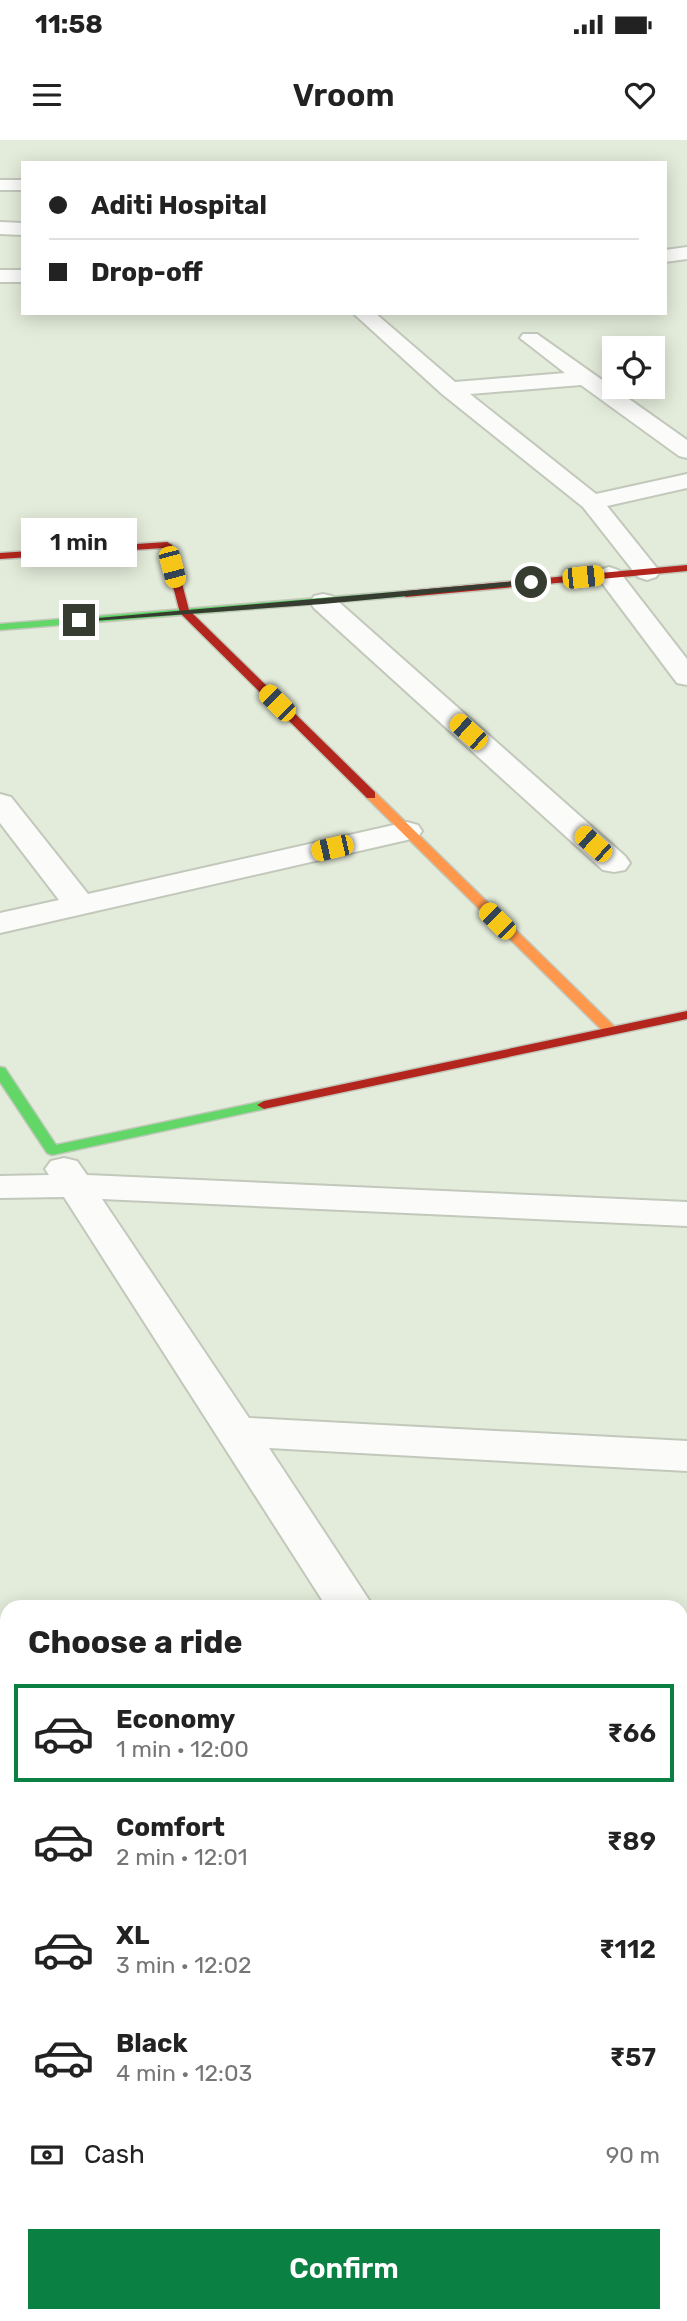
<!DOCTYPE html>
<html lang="en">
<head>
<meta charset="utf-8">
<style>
	:root { --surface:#fff; --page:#f2f2f2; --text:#222; --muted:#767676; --line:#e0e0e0; --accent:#0b8043 }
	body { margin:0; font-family:Rubik,sans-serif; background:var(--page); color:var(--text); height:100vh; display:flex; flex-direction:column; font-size:26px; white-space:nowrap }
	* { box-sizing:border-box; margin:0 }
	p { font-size:23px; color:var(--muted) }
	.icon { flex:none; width:38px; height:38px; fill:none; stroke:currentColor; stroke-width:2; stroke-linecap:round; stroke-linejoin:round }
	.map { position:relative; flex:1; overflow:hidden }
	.drawer { position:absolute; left:0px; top:1460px; width:688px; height:723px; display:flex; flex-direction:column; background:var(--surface); border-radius:21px 21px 0 0; box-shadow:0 4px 18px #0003 }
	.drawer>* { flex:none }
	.hud { position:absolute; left:21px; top:21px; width:646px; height:154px; border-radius:0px; box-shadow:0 4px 18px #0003; display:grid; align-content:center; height:154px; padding:0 28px; background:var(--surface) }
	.buttons { position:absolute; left:602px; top:196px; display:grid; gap:14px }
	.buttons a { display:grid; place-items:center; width:63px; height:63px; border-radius:0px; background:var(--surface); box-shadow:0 4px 18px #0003; font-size:35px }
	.end { position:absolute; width:32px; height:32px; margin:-16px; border:9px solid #363c30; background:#fff; box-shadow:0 0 0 4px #fff }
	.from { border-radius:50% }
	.bubble { position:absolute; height:49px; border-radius:0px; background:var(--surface); box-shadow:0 4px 18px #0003; font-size:23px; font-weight:600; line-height:49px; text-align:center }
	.car { position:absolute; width:21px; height:42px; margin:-21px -10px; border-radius:9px; box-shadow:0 0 5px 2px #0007; background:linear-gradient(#f5c518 24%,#345 0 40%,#f5c518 0 76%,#345 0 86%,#f5c518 0) }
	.hud b { display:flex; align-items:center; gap:24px; height:66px; font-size:26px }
	.hud b+b { border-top:2px solid var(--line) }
	.hud i { width:18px; height:18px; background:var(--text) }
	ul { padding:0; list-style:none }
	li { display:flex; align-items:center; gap:21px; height:98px; margin:0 14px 10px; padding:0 14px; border:4px solid transparent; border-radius:0px }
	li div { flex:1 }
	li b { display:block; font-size:26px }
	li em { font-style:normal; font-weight:600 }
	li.active { border-color:var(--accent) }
	li>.icon { width:63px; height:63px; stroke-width:1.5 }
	h2 { padding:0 28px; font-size:32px; line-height:84px }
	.pay { display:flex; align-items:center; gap:18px; height:77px; padding:0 28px; font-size:26px }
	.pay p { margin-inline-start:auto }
	.button { display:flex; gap:14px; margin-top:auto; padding:14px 28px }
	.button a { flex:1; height:80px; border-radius:0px; background:var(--accent); color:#fff; font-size:28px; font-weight:600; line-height:80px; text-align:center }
	.status { display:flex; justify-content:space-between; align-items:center; height:49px; padding:0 35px; background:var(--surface); direction:ltr }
	.status svg { height:19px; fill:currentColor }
	header { display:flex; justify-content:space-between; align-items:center; height:91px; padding:0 28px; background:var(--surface); font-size:32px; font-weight:600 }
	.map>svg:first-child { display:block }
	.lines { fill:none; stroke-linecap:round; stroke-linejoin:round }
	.street-casing { stroke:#c2c8bb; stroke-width:4 }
	.fast-casing { stroke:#c2c8bb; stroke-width:3 }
	.slow-casing { stroke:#c2c8bb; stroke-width:3 }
	.jam-casing { stroke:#c2c8bb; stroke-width:3 }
	.street { fill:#fbfcf9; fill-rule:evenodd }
	.fast { fill:#63d668; fill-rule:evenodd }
	.slow { fill:#ff974d; fill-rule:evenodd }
	.jam { fill:#b3261e; fill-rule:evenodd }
	.route { fill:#363c30 }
</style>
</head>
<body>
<div class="status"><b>11:58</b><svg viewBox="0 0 49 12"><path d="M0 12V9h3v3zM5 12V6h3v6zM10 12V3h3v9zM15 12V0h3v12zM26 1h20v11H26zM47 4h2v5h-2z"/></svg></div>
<header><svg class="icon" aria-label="menu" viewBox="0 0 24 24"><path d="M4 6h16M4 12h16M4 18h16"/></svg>Vroom<svg class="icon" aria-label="heart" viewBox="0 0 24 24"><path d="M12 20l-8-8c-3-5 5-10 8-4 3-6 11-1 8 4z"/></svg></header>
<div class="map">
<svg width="687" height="2181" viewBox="0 0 687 2181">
	<rect width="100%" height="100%" fill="#e3ebda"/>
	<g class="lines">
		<defs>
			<path id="street" d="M0,40H23V50H0Z
				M0,82L23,83V95L0,94Z
				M687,107V119L665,122V110Z
				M0,130H23V142H0Z
				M353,173H375L455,242L565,233L520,198L523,194H537L687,300V318L679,316L581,245L470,254L596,354L687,334V348L607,366L660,432L656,437L647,440L638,437L583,367L442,254Z
				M609,427L618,430L687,519V545L677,543L596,435L600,430Z
				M323,454L332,456L625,716L630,723L625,730L614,732L603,730L314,468L310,462L314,456Z
				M0,654L11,657L88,754L407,682L418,685L422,691L418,697L407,700L0,793V773L59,760L0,683Z
				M64,1018L77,1021L87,1035L687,1062V1086L102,1059L249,1278L687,1301V1331L269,1308L373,1466H326L64,1057L0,1058V1036L49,1035L45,1029L51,1021Z
				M687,1524V1560L681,1562V1526Z
				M0,1660L7,1662V1714L0,1712Z
				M7,1843V1891L0,1893V1845Z
				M687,1975V2028L681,2031V1978Z
				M0,2094L7,2097V2175H54L56,2181H0Z
				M317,2175H386L383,2181H315Z"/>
			<path id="fast" d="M406,451L410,452V456L0,490V484Z
				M0,927L5,928L56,1005L264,961L271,965L264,969L52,1015L47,1013L0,942Z"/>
			<path id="slow" d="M371,651L375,652L616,888L618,891L616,894H606L367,658L365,655Z"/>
			<path id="jam" d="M167,402L172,405L189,470L375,652V658H367L180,473L163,408L0,419V413Z
				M687,425V431L406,457L401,454L406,451Z
				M687,871V879L264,969L257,965L264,961Z"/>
		</defs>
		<!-- street casing -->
		<use href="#street" class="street-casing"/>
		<!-- fast casing -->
		<use href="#fast" class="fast-casing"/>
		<!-- slow casing -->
		<use href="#slow" class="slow-casing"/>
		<!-- jam casing -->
		<use href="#jam" class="jam-casing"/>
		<!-- street -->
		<use href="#street" class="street"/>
		<!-- fast -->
		<use href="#fast" class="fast"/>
		<!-- slow -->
		<use href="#slow" class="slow"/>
		<!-- jam -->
		<use href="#jam" class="jam"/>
	</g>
	<!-- route -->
	<path class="route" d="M531,440L534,444L323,464L79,482L75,480Z"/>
</svg>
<div class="buttons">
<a><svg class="icon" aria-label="locate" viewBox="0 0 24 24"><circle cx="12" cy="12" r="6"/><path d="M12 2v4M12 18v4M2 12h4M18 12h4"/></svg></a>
</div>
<i class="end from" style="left:531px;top:442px"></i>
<i class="end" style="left:79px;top:480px"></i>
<div class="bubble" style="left:21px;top:378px;width:116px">1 min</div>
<i class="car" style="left:172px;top:427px;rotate:165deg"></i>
<i class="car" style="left:583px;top:437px;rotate:84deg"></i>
<i class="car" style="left:277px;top:563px;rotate:315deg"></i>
<i class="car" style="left:468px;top:592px;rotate:312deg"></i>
<i class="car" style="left:593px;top:704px;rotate:312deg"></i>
<i class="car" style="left:332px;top:708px;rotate:257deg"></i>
<i class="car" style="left:497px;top:781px;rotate:315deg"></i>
<div class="hud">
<b><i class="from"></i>Aditi Hospital</b>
<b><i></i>Drop-off</b>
</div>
<section class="drawer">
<h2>Choose a ride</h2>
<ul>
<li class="active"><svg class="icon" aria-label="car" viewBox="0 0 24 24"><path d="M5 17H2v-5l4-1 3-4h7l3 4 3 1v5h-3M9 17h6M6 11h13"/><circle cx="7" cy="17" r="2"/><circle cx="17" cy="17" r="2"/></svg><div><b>Economy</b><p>1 min · 12:00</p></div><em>₹66</em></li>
<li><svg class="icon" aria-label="car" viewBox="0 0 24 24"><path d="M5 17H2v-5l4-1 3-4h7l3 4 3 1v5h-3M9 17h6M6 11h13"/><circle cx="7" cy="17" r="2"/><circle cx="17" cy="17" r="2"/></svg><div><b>Comfort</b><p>2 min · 12:01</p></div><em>₹89</em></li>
<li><svg class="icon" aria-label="car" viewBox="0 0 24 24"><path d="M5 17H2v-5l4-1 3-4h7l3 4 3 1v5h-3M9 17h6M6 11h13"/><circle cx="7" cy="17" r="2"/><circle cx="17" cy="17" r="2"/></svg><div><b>XL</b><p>3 min · 12:02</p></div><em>₹112</em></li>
<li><svg class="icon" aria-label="car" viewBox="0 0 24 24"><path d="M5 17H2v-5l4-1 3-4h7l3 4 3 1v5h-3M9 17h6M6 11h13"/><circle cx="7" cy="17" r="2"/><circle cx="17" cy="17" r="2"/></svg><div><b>Black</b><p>4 min · 12:03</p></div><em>₹57</em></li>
</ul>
<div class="pay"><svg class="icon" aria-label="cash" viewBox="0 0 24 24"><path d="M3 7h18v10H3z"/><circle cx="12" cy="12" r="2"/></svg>Cash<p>90 m</p></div>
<div class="button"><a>Confirm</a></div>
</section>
</div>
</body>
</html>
